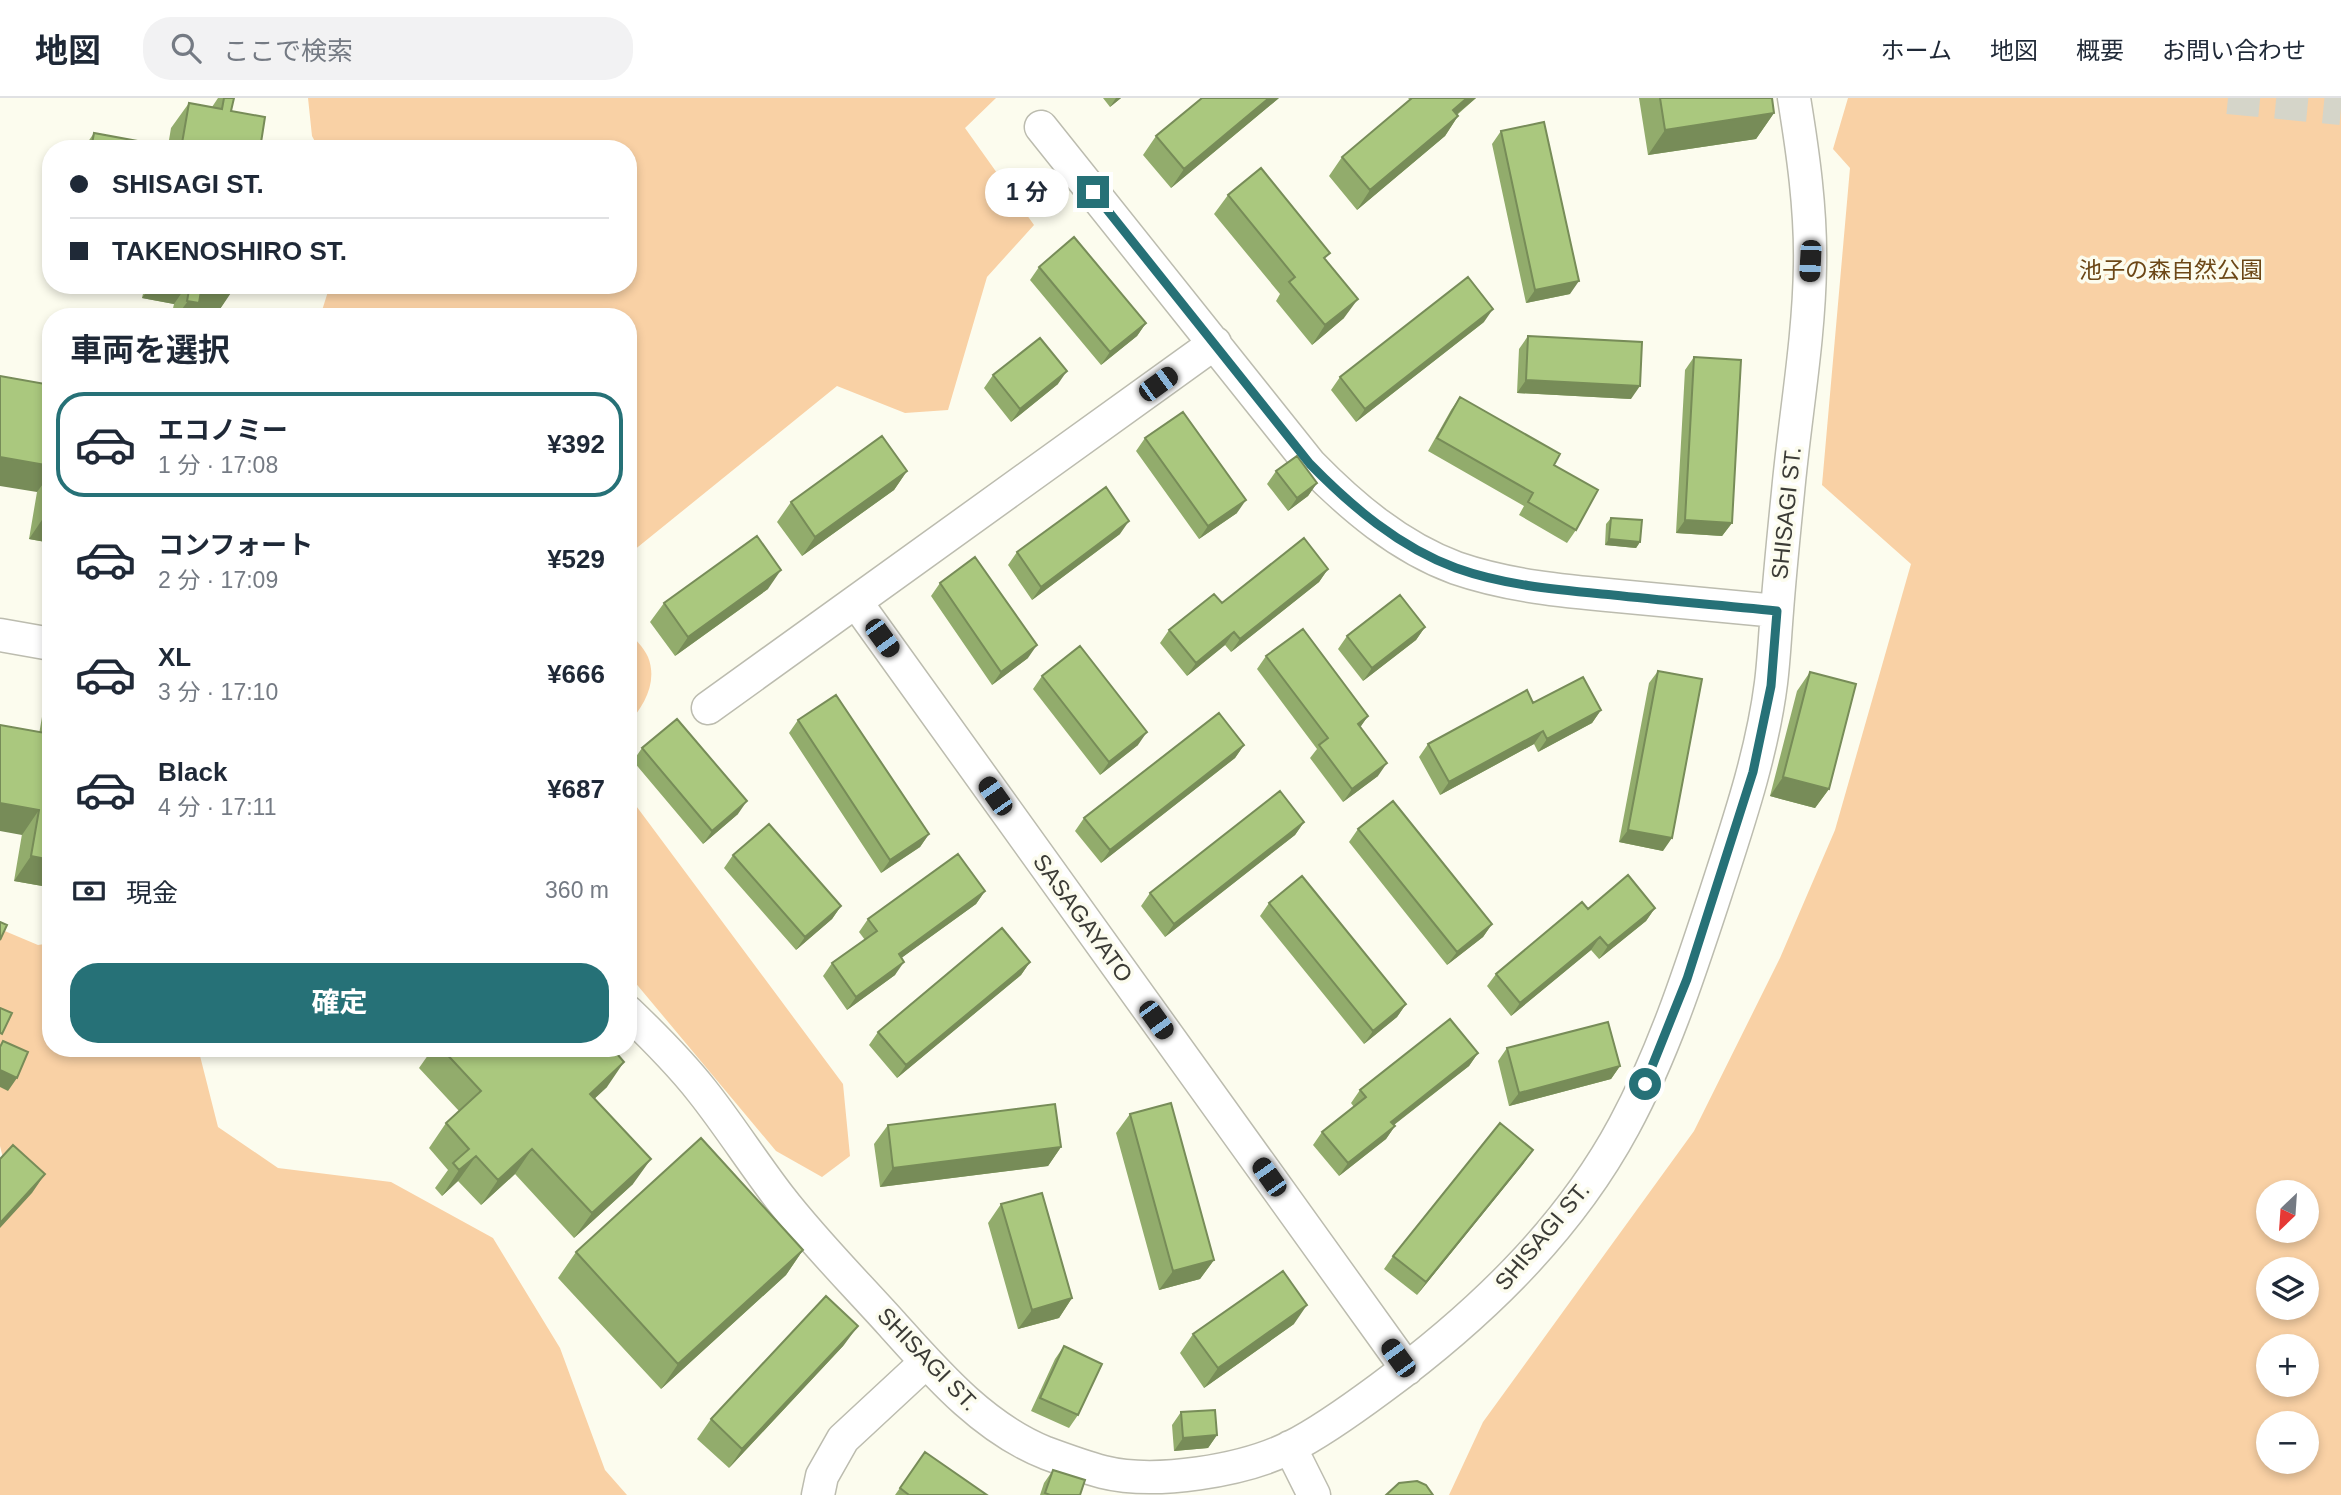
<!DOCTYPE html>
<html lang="ja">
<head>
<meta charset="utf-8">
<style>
	:root { --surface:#fff; --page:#f2f2f3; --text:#1f2937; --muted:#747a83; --line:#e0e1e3; --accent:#267177 }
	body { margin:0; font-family:Arial,"Noto Sans JP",sans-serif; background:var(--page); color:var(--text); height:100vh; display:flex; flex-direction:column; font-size:26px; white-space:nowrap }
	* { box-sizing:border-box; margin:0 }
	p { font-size:23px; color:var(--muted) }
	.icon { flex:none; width:38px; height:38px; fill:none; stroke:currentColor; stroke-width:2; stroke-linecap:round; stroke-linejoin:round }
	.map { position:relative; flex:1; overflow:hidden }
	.details { position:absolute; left:42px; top:210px; width:595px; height:749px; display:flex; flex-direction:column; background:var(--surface); border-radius:28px; box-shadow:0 4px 10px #0003 }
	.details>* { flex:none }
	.top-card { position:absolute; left:42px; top:42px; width:595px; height:154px; border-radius:28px; box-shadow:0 4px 10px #0003; display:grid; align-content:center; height:154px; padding:0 28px; background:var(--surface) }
	.needle { width:46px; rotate:205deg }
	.fabs { position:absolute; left:2256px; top:1082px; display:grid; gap:14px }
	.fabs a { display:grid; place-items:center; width:63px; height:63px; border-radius:50%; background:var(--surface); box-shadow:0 4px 10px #0003; font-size:35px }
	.end { position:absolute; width:32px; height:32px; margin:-16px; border:9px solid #267177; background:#fff; box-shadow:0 0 0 4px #fff }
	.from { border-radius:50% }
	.bubble { position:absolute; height:49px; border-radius:24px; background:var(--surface); box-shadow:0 4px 10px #0003; font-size:23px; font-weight:700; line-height:49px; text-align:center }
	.car { position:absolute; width:21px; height:42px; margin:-21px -10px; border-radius:9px; box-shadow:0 0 5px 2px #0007; background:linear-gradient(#222 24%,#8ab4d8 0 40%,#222 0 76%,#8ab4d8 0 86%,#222 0) }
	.top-card b { display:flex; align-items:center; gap:24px; height:66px; font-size:26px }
	.top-card b+b { border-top:2px solid var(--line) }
	.top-card i { width:18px; height:18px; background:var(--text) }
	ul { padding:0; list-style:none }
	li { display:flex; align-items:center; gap:21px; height:105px; margin:0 14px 10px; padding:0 14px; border:4px solid transparent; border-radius:28px }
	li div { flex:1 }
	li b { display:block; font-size:26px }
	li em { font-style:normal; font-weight:700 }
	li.current { border-color:var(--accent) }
	li>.icon { width:63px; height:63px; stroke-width:1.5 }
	h2 { padding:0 28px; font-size:32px; line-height:84px }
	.pay { display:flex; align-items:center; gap:18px; height:77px; padding:0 28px; font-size:26px }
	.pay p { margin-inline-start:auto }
	.primary-button { display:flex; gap:14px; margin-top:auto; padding:14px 28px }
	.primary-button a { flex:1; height:80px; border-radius:28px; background:var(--accent); color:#fff; font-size:28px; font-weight:700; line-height:80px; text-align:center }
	header { display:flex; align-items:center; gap:42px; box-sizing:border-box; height:98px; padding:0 35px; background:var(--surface); border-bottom:2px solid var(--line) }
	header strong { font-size:33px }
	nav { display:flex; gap:38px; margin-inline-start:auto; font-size:24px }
	.search { width:490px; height:63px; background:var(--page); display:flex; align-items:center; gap:18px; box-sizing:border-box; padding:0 24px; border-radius:28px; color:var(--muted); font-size:26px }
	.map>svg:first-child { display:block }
	.green { fill:#f9d1a5; fill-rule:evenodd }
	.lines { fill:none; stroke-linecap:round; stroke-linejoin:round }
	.minor-tunnel { stroke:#d5d5c9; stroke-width:32; stroke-dasharray:32 16; stroke-linecap:butt }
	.minor-casing { stroke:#bcbcaf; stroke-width:35 }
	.minor { stroke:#fff; stroke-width:32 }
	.wall { fill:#92ac6c }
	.shaded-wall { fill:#778c58 }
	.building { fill:#aac87e; stroke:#778c58; stroke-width:2 }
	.route { stroke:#267177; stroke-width:9 }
	.labels { text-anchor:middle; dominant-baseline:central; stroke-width:7; stroke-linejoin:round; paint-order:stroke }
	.park-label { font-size:23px; fill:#6c4716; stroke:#fcfcee }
	.street-label { font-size:23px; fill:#3b3b36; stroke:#fcfcee }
</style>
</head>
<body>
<header>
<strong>地図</strong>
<div class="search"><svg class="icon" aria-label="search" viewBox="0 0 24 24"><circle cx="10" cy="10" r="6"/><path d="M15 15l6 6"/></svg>ここで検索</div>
<nav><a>ホーム</a><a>地図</a><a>概要</a><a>お問い合わせ</a></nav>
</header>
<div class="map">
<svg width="2341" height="1397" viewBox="0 0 2341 1397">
	<rect width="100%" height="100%" fill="#fcfcee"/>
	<!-- green -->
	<path class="green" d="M308,0H996L965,30L1034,127L987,179L948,312L905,315L837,288L628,457V219H320L330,187H628V51H319L312,38Z
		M1848,0H2341V1397H1449L1483,1324L1694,1033L1780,860L1835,732L1911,466L1822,387L1850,70L1833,51ZM2268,1094H2306V1132H2268ZM2268,1171H2306V1209H2268ZM2268,1248H2306V1286H2268ZM2268,1325H2306V1363H2268Z
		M628,532C634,540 644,550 648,559C658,584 644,608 628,626Z
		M628,697L843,986L850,1058L822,1079L776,1053L628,876Z
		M0,831L38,847L51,845V950H198L218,1029L278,1070L391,1084L493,1140L560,1250L605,1372L627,1397H0V1095L10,1088L0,1048Z"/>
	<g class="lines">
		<!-- minor-tunnel -->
		<path class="minor-tunnel" d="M2228,0L2341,11"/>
		<defs>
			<path id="minor" d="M1041,29L1310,366C1351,408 1399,449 1456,470C1508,488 1563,493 1618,498C1671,503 1724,508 1777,513
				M856,504L1407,1271
				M0,537L51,546
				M708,610L1215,245
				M628,914C654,939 680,965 702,993C729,1027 753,1065 780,1100C814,1144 854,1184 891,1225C936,1275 983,1330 1046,1355C1065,1362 1084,1369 1103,1374C1155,1387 1243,1373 1291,1349C1321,1334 1354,1310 1381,1290C1477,1219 1567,1134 1624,1028C1664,954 1690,873 1716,794C1738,726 1762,656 1771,585C1774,561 1775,537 1777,513C1780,473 1784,434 1788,394C1795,318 1809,243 1810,167C1811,111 1803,55 1794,0
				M1290,1349L1314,1397
				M818,1397L822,1378L843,1341L926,1264"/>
		</defs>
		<!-- minor casing -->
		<use href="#minor" class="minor-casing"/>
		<!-- minor -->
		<use href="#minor" class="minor"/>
	</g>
	<!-- wall -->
	<path class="wall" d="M218,0H234L231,13L260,51H83L94,35L168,48L171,30L189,5L212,9Z
		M1103,0H1121L1110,9Z
		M1279,0L1171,90L1143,57L1156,38Z
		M1408,0H1476L1457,17L1458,18L1445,38L1357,112L1329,78L1342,59L1410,2Z
		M1639,0H1772L1774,15L1756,41L1648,57Z
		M1501,33L1570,196L1526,205L1492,46Z
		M1228,97L1325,162L1344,220L1312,247L1276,203L1280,196L1214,116Z
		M1039,169L1146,225L1137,238L1101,267L1030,182Z
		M145,187H235L218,214L195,210L189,219H171L174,206L142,200Z
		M1484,224L1356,324L1331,292L1340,279Z
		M1528,238L1631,301L1517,295L1519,251Z
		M1694,259L1732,425L1722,438L1676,435L1685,272Z
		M993,277L1058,286L1011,324L984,290Z
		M51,287V445L29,441L37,394Z
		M1460,299L1576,432L1567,445L1519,417L1524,408L1428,353L1451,312Z
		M1145,340L1237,415L1199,441L1136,353Z
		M907,373L894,392L802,458L777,424L791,404Z
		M1276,373L1317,385L1308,398L1288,413L1267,386Z
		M1611,420L1640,444L1636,450L1605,447L1606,426Z
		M1120,436L1032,502L1008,467L1017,454Z
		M1328,471L1319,484L1231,554L1225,547L1187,578L1160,545L1169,532L1222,505Z
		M940,485L1028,560L992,587L931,498Z
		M768,491L675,558L650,524L664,505Z
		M1425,529L1416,542L1363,583L1338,551L1347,538Z
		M1266,558L1368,618L1360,629L1378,678L1343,704L1310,660L1317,651L1257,571Z
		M1658,573L1663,753L1619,744L1649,585Z
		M1810,574L1829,691L1815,710L1770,698L1797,593Z
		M1042,578L1138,647L1100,677L1033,591Z
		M51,602V812L44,811L48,789L14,783L43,613Z
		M1533,605L1601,612L1592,625L1538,654L1534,646L1440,697L1419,659L1428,646Z
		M798,622L929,736L920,749L881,775L789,635Z
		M1244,647L1235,660L1101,765L1075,733L1084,720Z
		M642,650L738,716L703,746L633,663Z
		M1304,724L1295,737L1165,839L1141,808L1150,795Z
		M1358,731L1492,826L1483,839L1447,867L1349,744Z
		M733,757L841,808L832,821L796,852L724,770Z
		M985,793L976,806L901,860L895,877L847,912L823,878L832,865L865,842L859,834L868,821Z
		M1269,805L1406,906L1397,919L1364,946L1260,818Z
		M1655,810L1646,823L1599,861L1591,852L1511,918L1487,888L1496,876L1588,811Z
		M1030,864L1021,877L897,980L869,947L878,934Z
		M433,950H612L607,989L595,1000L633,1086L574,1140L515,1076L481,1107L458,1083L442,1098L435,1090L448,1072L429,1050L446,1025L459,1013L419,970Z
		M1507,950L1620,968L1611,981L1509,1008L1498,963Z
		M1478,955L1469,968L1394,1027L1395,1028L1386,1041L1339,1078L1313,1047L1322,1034L1354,1009L1351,1005L1360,992Z
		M1130,1016L1214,1162L1200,1181L1159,1192L1116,1035Z
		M888,1027L1061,1049L1048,1068L880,1089L874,1046Z
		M1524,1065L1417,1197L1384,1171L1393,1158Z
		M1001,1106L1072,1200L1059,1220L1018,1231L988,1125Z
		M803,1152L786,1177L661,1291L558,1180L576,1154Z
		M1294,1226L1204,1290L1180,1255L1193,1236Z
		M844,1247L729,1370L697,1341L711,1321Z
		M1064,1248L1078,1317L1069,1330L1031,1313L1055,1261Z
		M1181,1314L1217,1337L1208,1350L1174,1353L1172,1327Z
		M925,1354L987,1397H895Z
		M1053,1372L1080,1397H1040L1044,1385Z"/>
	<!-- shaded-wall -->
	<path class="shaded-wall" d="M1116,0H1121L1110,9Z
		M1269,0H1279L1171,90L1184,71Z
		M1467,0H1476L1439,31L1453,12Z
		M1774,15L1756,41L1648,57L1665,32Z
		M1458,18L1445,38L1357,112L1370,92Z
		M1579,183L1570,196L1526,205L1535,192Z
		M152,187H187L174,206L142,200Z
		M200,187H227L235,189L218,214L195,210L189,219H176Z
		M1358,201L1344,220L1312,247L1325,227Z
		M1493,211L1484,224L1356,324L1365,311Z
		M1146,225L1137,238L1101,267L1110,254Z
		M1067,273L1058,286L1011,324L1020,311Z
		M1526,282L1640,288L1631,301L1517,295Z
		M0,359L51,368V375L37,394L0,388Z
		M907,373L894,392L802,458L815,439Z
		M1317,385L1308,398L1288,413L1297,400Z
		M1246,402L1237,415L1199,441L1208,428Z
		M46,416L51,417V445L29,441Z
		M1685,422L1732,425L1722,438L1676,435Z
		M1129,423L1120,436L1032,502L1041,489Z
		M1609,441L1640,444L1636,450L1605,447Z
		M1328,471L1319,484L1231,554L1240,541Z
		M781,472L768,491L675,558L688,539Z
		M1425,529L1416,542L1363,583L1372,570Z
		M1234,534L1225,547L1187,578L1196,565Z
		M1037,547L1028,560L992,587L1001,574Z
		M1601,612L1592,625L1538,654L1547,641Z
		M1368,618L1359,631L1358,626Z
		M1543,633L1534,646L1440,697L1449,684Z
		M1147,634L1138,647L1100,677L1109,664Z
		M1244,647L1235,660L1101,765L1110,752Z
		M1387,665L1378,678L1343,704L1352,691Z
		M1783,679L1829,691L1815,710L1770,698Z
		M747,703L738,716L703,746L712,733Z
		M0,705L39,712L22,737L0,733Z
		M1304,724L1295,737L1165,839L1174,826Z
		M1628,732L1672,740L1663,753L1619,744Z
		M929,736L920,749L881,775L890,762Z
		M31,758L51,762V785L48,789L14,783Z
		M985,793L976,806L889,869L899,856Z
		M51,801V812L44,811Z
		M841,808L832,821L796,852L805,839Z
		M1655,810L1646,823L1599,861L1608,848Z
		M1492,826L1483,839L1447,867L1457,854Z
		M1600,839L1591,852L1511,918L1520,905Z
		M904,864L895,877L847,912L856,899Z
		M1030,864L1021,877L897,980L906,967Z
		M1406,906L1397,919L1364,946L1373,933Z
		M1478,955L1469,968L1382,1036L1391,1024Z
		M624,964L607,989L573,1021L590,996Z
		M1620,968L1611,981L1509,1008L1519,995Z
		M0,972L17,980L8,993L0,989Z
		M1395,1028L1386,1041L1339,1078L1348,1065Z
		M1061,1049L1048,1068L880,1089L893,1070Z
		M532,1051L515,1076L481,1107L498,1082Z
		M1533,1052L1524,1065L1417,1197L1426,1184Z
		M476,1058L458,1083L442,1098L459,1072Z
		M651,1061L633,1086L574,1140L592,1115Z
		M45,1076L32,1095L0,1130V1125Z
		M803,1152L786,1177L661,1291L678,1266Z
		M1214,1162L1200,1181L1159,1192L1173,1173Z
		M1072,1200L1059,1220L1018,1231L1032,1212Z
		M1307,1207L1294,1226L1204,1290L1218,1270Z
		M858,1228L844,1247L729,1370L742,1351Z
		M1217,1337L1208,1350L1174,1353L1183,1340Z"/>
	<!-- building -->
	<path class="building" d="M224,0H234L231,13L265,19L260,51H91L94,35L181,51L189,5L222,11Z
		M1202,0H1269L1184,71L1156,38Z
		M1412,0H1467L1453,12L1458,18L1370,92L1342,59Z
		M1660,0H1772L1774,15L1665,32Z
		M1544,24L1579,183L1535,192L1501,33Z
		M1261,70L1330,155L1324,160L1358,201L1325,227L1289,184L1295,179L1228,97Z
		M1074,139L1146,225L1110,254L1039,169Z
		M1468,179L1493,211L1365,311L1340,279Z
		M190,187H202L199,205L187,203Z
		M1528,238L1642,244L1640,288L1526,282Z
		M1040,240L1067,273L1020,311L993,277Z
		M1694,259L1741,262L1732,425L1685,422Z
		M0,278L51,287V368L0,359Z
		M1460,299L1560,356L1554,367L1598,392L1576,432L1528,404L1533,395L1437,340Z
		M1183,314L1246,402L1208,428L1145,340Z
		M882,338L907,373L815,439L791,404Z
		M1297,358L1317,385L1297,400L1276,373Z
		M1106,389L1129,423L1041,489L1017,454Z
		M51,391V417L46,416Z
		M1611,420L1642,422L1640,444L1609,441Z
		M757,438L781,472L688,539L664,505Z
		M1304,440L1328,471L1240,541L1234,534L1196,565L1169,532L1214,496L1222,505Z
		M975,459L1037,547L1001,574L940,485Z
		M1400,497L1425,529L1372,570L1347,538Z
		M1303,531L1368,618L1358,626L1387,665L1352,691L1319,647L1328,640L1266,558Z
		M1080,548L1147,634L1109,664L1042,578Z
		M1658,573L1702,581L1672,740L1628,732Z
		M1810,574L1856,586L1829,691L1783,679Z
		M1583,579L1601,612L1547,641L1543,633L1449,684L1428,646L1527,592L1533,605Z
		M836,597L929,736L890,762L798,622Z
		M1219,615L1244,647L1110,752L1084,720Z
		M677,621L747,703L712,733L642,650Z
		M0,627L51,636V762L31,758L39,712L0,705Z
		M1280,693L1304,724L1174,826L1150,795Z
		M1393,703L1492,826L1457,854L1358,731Z
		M769,726L841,808L805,839L733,757Z
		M958,756L985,793L899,856L904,864L856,899L832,865L877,833L868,821Z
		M1628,777L1655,810L1608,848L1600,839L1520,905L1496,876L1582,804L1588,811Z
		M1302,778L1406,906L1373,933L1269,805Z
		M0,824L7,827L0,842Z
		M1002,830L1030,864L906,967L878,934Z
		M0,910L12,915L2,936L0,935Z
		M1450,921L1478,955L1391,1024L1395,1028L1348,1065L1322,1034L1366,999L1360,992Z
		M1608,924L1620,968L1519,995L1507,950Z
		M3,943L28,954L17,980L0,972V949Z
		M441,950H612L624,964L590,996L651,1061L592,1115L532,1051L498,1082L476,1058L459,1072L453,1065L469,1051L446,1025L481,993Z
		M1171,1005L1214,1162L1173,1173L1130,1016Z
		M1055,1006L1061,1049L893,1070L888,1027Z
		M1500,1025L1533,1052L1426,1184L1393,1158Z
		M701,1040L803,1152L678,1266L576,1154Z
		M13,1047L45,1076L0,1125V1061Z
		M1042,1095L1072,1200L1032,1212L1001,1106Z
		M1283,1173L1307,1207L1218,1270L1193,1236Z
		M826,1198L858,1228L742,1351L711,1321Z
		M1064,1248L1102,1266L1078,1317L1040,1300Z
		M1215,1312L1217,1337L1183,1340L1181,1314Z
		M925,1354L987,1397H909L900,1390Z
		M1053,1372L1085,1382L1080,1397H1050L1045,1395Z
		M1417,1383L1426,1387L1433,1397H1386L1399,1385Z"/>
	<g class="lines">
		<!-- route -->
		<path class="route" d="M1093,94L1310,366C1351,408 1399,449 1456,470C1506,488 1560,492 1613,497C1667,503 1722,507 1777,513L1771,588L1753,674L1687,881L1645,986"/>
	</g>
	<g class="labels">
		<!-- park labels -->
		<g class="park-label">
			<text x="2171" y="172">池子の森自然公園</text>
		</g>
		<!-- street labels -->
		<g class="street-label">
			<text transform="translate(1786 415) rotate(-84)">SHISAGI ST.</text>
			<text transform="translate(1083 820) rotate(54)">SASAGAYATO</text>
			<text transform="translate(1542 1138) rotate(-50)">SHISAGI ST.</text>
			<text transform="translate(928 1261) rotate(46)">SHISAGI ST.</text>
		</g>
	</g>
</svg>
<div class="fabs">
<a><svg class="needle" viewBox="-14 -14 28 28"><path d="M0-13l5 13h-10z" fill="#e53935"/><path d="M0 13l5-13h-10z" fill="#747a83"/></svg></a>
<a><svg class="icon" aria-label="layers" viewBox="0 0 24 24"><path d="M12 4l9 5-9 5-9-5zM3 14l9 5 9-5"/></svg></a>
<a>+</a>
<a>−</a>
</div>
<i class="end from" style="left:1645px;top:986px"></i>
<i class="end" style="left:1093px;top:94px"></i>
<div class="bubble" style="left:985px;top:70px;width:84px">1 分</div>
<i class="car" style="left:1810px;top:163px;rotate:183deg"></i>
<i class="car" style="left:1158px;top:286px;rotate:54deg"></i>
<i class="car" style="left:882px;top:540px;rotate:144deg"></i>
<i class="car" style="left:995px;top:698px;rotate:325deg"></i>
<i class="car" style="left:1156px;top:922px;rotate:144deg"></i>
<i class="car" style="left:1269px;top:1079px;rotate:325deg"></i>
<i class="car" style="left:1398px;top:1260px;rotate:324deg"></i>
<div class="top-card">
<b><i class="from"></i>SHISAGI ST.</b>
<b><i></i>TAKENOSHIRO ST.</b>
</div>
<section class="details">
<h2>車両を選択</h2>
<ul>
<li class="current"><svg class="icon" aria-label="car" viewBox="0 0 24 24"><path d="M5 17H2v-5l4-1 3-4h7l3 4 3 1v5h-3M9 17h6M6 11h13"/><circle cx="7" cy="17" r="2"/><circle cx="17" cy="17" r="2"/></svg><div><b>エコノミー</b><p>1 分 · 17:08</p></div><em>¥392</em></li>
<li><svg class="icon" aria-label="car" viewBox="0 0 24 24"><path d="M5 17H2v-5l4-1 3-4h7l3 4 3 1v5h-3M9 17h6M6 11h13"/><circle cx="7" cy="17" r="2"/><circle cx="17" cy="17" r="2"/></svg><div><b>コンフォート</b><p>2 分 · 17:09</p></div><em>¥529</em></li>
<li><svg class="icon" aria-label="car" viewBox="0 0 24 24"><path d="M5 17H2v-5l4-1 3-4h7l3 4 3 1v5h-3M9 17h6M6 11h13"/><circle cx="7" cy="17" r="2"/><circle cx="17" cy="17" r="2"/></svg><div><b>XL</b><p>3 分 · 17:10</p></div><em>¥666</em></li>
<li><svg class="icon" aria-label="car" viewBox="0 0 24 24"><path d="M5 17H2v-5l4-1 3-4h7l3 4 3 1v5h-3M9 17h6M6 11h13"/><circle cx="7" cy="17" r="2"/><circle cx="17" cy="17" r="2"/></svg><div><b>Black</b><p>4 分 · 17:11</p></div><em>¥687</em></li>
</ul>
<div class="pay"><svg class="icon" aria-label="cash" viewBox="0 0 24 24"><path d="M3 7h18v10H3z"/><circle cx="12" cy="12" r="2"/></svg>現金<p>360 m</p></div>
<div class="primary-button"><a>確定</a></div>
</section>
</div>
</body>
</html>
